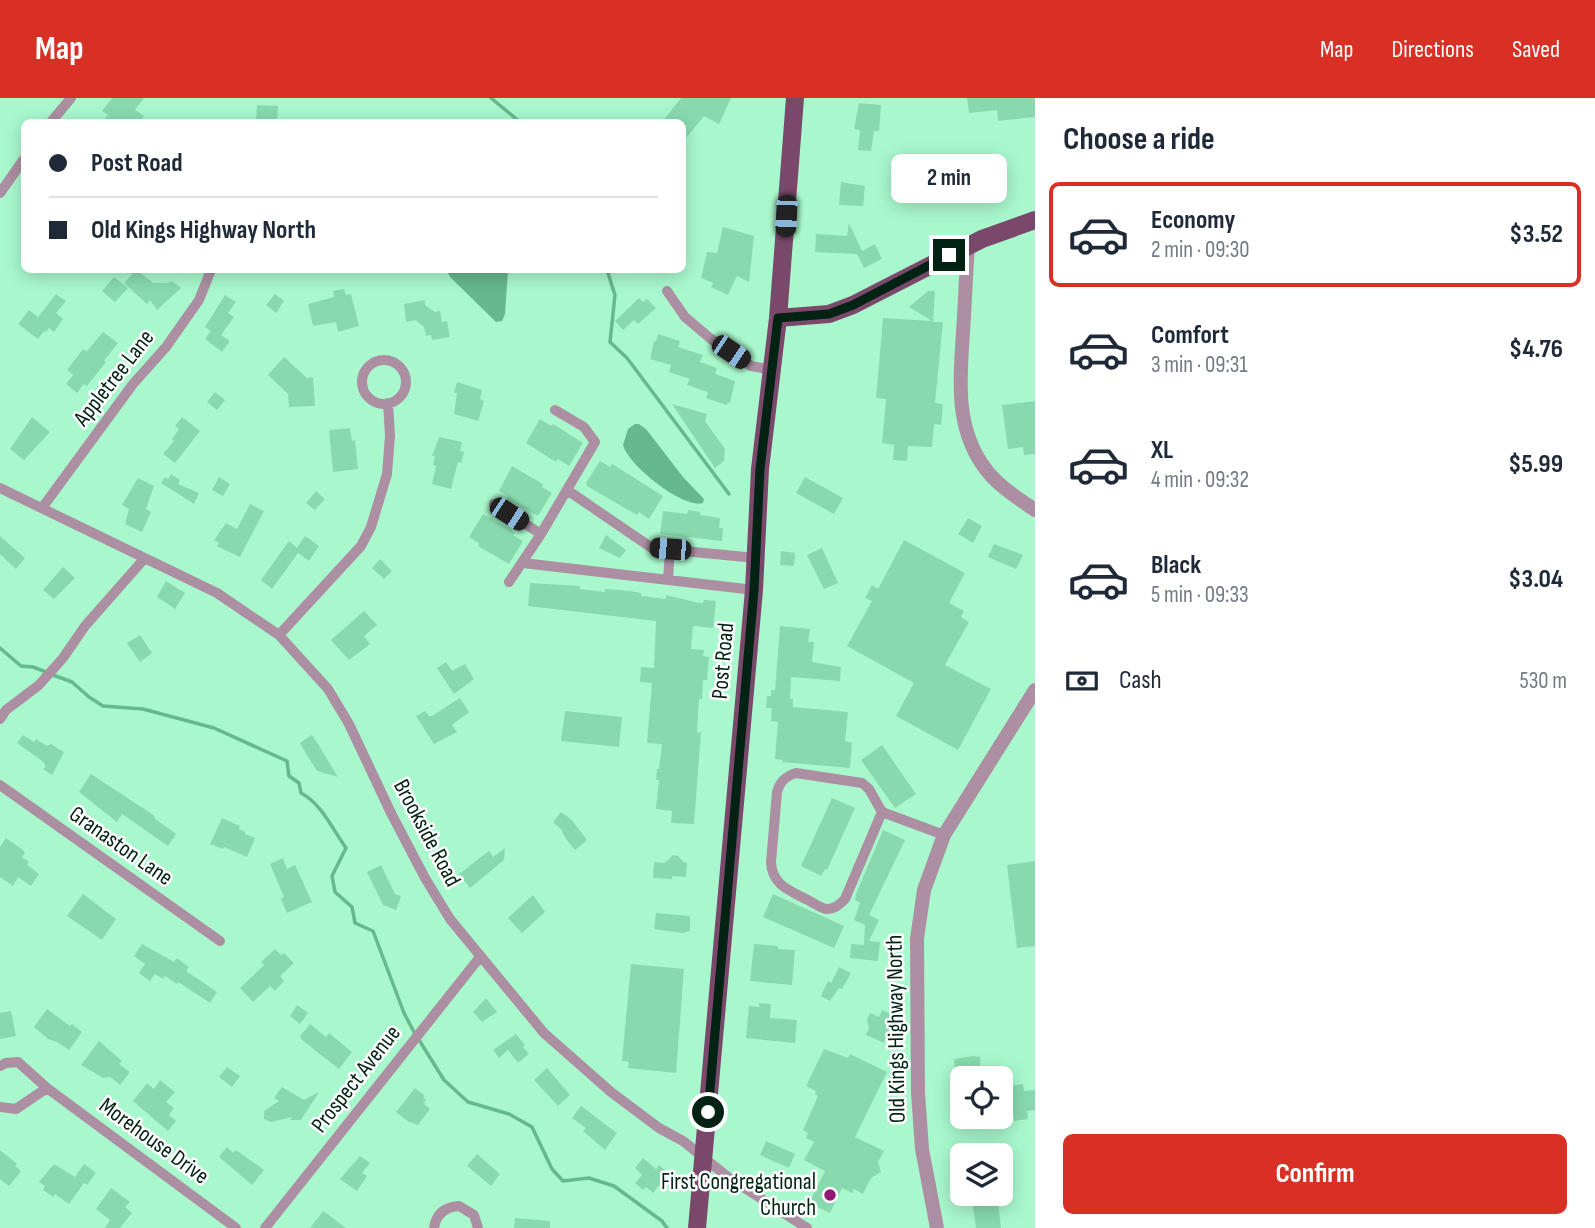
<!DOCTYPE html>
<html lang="en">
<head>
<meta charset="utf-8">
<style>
	:root { --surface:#fff; --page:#f6f6f7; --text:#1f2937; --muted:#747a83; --line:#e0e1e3; --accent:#d93025 }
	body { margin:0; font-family:"Sofia Sans Condensed",sans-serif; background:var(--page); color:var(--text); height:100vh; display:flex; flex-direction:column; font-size:26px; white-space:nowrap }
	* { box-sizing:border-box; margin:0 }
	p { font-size:23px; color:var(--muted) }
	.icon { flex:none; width:38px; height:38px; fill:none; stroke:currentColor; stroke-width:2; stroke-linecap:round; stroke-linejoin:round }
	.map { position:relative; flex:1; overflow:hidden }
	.drawer { display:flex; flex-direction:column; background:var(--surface); width:560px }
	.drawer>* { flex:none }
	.hud { position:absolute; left:21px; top:21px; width:665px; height:154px; border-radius:10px; box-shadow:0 4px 18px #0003; display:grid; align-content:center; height:154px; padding:0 28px; background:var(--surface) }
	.fabs { position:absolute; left:950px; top:968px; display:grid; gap:14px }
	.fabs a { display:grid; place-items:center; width:63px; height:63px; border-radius:10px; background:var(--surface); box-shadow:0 4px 18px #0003; font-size:35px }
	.end { position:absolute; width:32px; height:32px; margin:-16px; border:9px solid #022314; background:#fff; box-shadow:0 0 0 4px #fff }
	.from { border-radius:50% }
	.bubble { position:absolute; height:49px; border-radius:10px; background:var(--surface); box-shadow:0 4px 18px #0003; font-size:23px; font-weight:700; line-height:49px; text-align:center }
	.car { position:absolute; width:21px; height:42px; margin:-21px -10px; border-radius:9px; box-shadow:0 0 5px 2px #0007; background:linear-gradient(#222 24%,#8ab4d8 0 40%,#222 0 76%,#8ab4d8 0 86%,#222 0) }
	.hud b { display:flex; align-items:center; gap:24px; height:66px; font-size:26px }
	.hud b+b { border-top:2px solid var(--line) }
	.hud i { width:18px; height:18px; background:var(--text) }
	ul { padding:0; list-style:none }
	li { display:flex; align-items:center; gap:21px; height:105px; margin:0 14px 10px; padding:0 14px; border:4px solid transparent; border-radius:10px }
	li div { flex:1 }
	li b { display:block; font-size:26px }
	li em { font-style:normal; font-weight:700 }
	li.current { border-color:var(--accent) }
	li>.icon { width:63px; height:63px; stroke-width:1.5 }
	h2 { padding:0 28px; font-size:32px; line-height:84px }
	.pay { display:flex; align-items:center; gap:18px; height:77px; padding:0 28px; font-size:26px }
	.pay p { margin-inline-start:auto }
	.action { display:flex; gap:14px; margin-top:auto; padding:14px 28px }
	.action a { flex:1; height:80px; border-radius:10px; background:var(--accent); color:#fff; font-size:28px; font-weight:700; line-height:80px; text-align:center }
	header { display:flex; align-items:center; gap:42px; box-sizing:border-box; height:98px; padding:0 35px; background:var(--accent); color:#fff }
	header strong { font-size:33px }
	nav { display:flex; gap:38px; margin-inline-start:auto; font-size:24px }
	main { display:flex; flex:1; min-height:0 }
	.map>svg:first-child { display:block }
	.water { fill:#66b88d }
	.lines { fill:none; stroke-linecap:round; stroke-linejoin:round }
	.stream { stroke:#66b88d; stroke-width:3.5 }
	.building { fill:#88daae }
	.minor { stroke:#ac8fa2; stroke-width:10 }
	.tertiary { stroke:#ac8fa2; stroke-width:14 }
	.primary { stroke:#7a486b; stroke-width:18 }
	.route { stroke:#022314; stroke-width:9 }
	.poi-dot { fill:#901775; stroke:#fff; stroke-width:2.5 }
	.labels { text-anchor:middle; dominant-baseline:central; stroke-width:5; stroke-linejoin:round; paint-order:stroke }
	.street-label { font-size:23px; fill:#022314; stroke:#fff }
	.poi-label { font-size:23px; fill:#022314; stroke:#fff; text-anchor:end }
</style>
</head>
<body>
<header>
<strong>Map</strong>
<nav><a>Map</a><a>Directions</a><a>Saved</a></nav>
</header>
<main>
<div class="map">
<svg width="1035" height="1130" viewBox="0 0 1035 1130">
	<rect width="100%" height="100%" fill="#a9f8cd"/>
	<!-- water -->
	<path class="water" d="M446,172H508L505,216L502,223L496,224L451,180Z
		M635,326H639L646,331L683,379L704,401L703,405C683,411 628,367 623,347L628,331Z"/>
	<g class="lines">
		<!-- stream -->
		<path class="stream" d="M491,0L520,24
			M607,172L615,197L610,244L627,260L729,396
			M0,550L21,568L33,569L46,574
			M53,577L72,584L89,599L103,608L143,611L214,630L287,663L289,678L299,685L301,695C321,705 333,732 346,750L332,778L335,794L352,809L355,825L373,833L404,915L415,936
			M419,942L444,982L468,1004L509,1016L532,1029L552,1071L563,1083L589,1080L614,1088L662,1123L667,1130"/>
	</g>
	<!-- building -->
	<path class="building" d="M112,0H144L135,12L144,18L140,24H102L108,17L102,13Z
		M681,0H731L719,26L704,18L682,45V24H662Z
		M967,0H1035V19L998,23L997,12L969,15Z
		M859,5L881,7L879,33H874L871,53L858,52L860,32L854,31Z
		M257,7L278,8L277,24H256Z
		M841,84L865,88L863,108L839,107Z
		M849,125L862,153L875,146L882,161L864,170L857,156L815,154L816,136L847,138Z
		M723,129L754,138L749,184L737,178L728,197L711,189L713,185L701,180L707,154L717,155Z
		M136,172L153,185H167L172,183L181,190L157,212L150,202L147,206L124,185Z
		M114,179L128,190L115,204L102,193Z
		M344,191L346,197L351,196L359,228L338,234L336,224L313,228L308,206L334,199L333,193Z
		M928,193H935L933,224H943L935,305L943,306L941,327L934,326L932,349L908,348L907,363L893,362L894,347L882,345L886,301L876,300L883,220L932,223L909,209Z
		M56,196L66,203L56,215L63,221L54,234L49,230L46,234L44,233L38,241L18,226L29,212L38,219L39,218Z
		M275,196L284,203L276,215L266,207Z
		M225,197L236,204L228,215L234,219L221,237L230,243L222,254L205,241L211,233L205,229Z
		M639,200L643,204L647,201L656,210L638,226L634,222L623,232L615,223Z
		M425,202V207L435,214L440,213L442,224L447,223L450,239L432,242L431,237L426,238L424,229L415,222L406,224L404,206Z
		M103,234L118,245L104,263L106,264L87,288L84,286L77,295L66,286L73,277L67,272L83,251L87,253Z
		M658,236L680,243L678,249L703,257L700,264L717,270L715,276L735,283L730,305L728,304L727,307L706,300L708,294L687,287L690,281L669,274L671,267L650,261L654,243L656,244Z
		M284,259L307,280L313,279L315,308L289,309L288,296L268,277Z
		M457,284L482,292L480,301L484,303L478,323L454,316L457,295H454Z
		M215,294L225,302L217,312L207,304Z
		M1035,303V356L1024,357L1023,349L1008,351L1002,307Z
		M672,306L707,316L705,323L725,351L724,363L715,370Z
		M32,319L50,334L24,362L10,351Z
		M182,319L200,333L175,365L163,356L174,343L172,341L179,331L175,328Z
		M540,321L551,328L553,326L583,345L569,368L558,361L556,364L526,345Z
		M350,330L352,343L355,342L358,371L333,374L329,332Z
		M439,339L462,344L460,353L464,354L461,365L458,364L451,391L432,386L436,368L433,367L435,358H432Z
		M600,363L610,369L612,366L663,398L649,421L639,414L637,417L587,388L586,385Z
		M512,368L543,386L542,389L552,395L538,418L512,404L507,400L508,398L499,393Z
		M171,376L180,382L178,386L199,395L194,406L161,385L165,379L168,381Z
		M219,379L230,386L223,398L212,392Z
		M805,379L843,400L834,416L796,395Z
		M138,380L154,388L146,411L151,414L142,434L125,426L129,411L122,407Z
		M316,393L325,401L315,412L306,405Z
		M250,406L264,413L240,459L217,448L219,445L214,442L226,425L237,431Z
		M688,412L700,414V417L720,420L719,430H723L722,443L660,436L663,413L687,416Z
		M483,416L510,431L514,435L513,437L523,443L509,466L478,448L479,445L469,439Z
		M968,420L982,428L973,445L958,436Z
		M606,437L626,452L620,460L599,450Z
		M0,438L25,460L16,471L0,456Z
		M305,438L319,448L309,463L298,455L272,491L261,482L289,443L297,450Z
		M904,442L965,475L949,505L964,513L961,519L969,524L945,567L991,591L958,652L896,618L914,585L847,548L872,503L865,500L872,487L878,491Z
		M994,446L1023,457L1016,471L988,459Z
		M822,450L838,485L824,491L807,457Z
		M781,453L795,455L794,468L780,467Z
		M380,461L392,473L384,481L372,470Z
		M63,469L75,480L54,501L43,492Z
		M166,483L185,495L175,511L157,499Z
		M530,485L580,488V491L605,494V491L630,493L641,495V498L666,501V497L699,505H703L704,502L716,503L713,530L693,528L691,551L704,552L703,558L709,559L707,582H703L702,601H699L697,635L701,634L694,726L671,725L672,713L656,711L659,682H656L657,671H659L662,646L647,645L652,585L640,584L641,569L654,570L656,523L528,508Z
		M364,513L377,527L364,538L370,546L349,562L331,542Z
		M780,528L810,531L808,544H814L812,564L841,569L840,583L791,579L790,601H793V609L848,614L845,643L852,645L850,670L782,664L783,662L775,661L778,624L771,623L772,610H766L767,598H771V592H775Z
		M140,537L152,555L140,564L127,545Z
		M446,564L452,573L465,566L474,581L454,596L437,570Z
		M460,600L469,614L452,627L457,634L434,646L416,618L425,613L429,618H432Z
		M565,613L622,619L619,649L561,643Z
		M23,637L34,644L36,641L47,648L51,646L64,654L52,677L43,671L46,668L42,663L17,645Z
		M312,637L318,646L338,679L317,673L305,654L300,645Z
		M882,647L916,696L895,710L861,662Z
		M91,676L155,718L154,720L176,736L168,748L122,716L117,724L79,694Z
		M832,700L855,710L827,772L825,771L821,778L801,768Z
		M561,714L571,721L587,742L575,752L566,741L562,734L563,733L553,724Z
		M222,720L240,728L239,731L245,734V736L255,740L247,759L224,749L223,751L210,746Z
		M883,732L905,742L869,817L879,822L869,843L880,844L878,863L850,860L851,846L864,847L865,827L854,822L860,805L855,802L856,796Z
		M6,740L23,752L25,755L22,759L29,764L27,767L39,776L31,788L18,779L13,788L0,779V749Z
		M505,750L504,762L470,790L459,776L489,753L493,759Z
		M673,757L678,758L684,764L687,765L686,779L672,778V781L653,780L654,764L665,765Z
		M283,760L287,771L295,767L312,804L287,815L281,801L284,799L270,766Z
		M1035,763V848L1017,850L1007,767Z
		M381,767L395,796L401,798L396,812L383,807L367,774Z
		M83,796L116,821L102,842L67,818Z
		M773,796L844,828L834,850L763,819Z
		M533,797L545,814L522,835L508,820Z
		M656,815L690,818V833L682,835L654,831Z
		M142,846L174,864L177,860L189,869L186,873L217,894L210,905L178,884L177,886L165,878L163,881L155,876L150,883L139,875L145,866L134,858Z
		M754,846L778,848V851L795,852L792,887L750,883Z
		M275,851L281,857L284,855L294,865L280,878L284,883L275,893L270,888L253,904L240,890L264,867L261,864Z
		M631,866L684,871L676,975L628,970L629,964L622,963Z
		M839,869L851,875L842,891L839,890L830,903L821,898L828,883L831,885Z
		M486,900L497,914L482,924L473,914Z
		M759,905L771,906L770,920L797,922L795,945L746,940L749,908L759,909Z
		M297,907L308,915L300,926L290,918Z
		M47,911L70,928L72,926L82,934L69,952L57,944L48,941L34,929Z
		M882,912L894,917L890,924L893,925L884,945L866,937L869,930L867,922L870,915L879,919Z
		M11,913L16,938L0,941V915Z
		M310,926L326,939L329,935L352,954L339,971L302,942L300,938Z
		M516,936L525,947L523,949L529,956L518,965L508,952L499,960L493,952Z
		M99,943L122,963L119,966L130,974L120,987L110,979L103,980L81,967Z
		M824,951L848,960L850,956L887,974L855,1039L884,1053L878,1064L881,1074L871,1080L863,1096L854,1091L852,1095L842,1090L830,1115L809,1105L825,1073L804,1062L814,1044L806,1040L808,1035L803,1032L818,998L815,996L816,993L806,988Z
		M973,958L980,959L981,980H956L954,961Z
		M227,969L240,978L232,989L219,979Z
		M547,970L570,997L558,1008L534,982Z
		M160,982L175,994L166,1004L174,1010L169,1017L176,1023L168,1033L133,1003L147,985L154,991Z
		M1023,986L1024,993L1035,992V1012L1027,1013L1028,1021L1014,1023L1009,988Z
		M282,989L304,1002L319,994L301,1022H290L292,1019L271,1024L264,1021V1013L279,1003L274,1000Z
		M415,990L425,998L423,1000L426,1002L424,1006L430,1011L418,1027L409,1024L396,1014Z
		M581,1008L617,1035L605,1052L583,1033L586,1030L572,1020Z
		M766,1043L795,1056L789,1070L760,1057Z
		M227,1049L233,1055L236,1052L264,1072L252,1087L219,1059Z
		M0,1052L17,1066L15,1068L21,1073L9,1088L0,1081Z
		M477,1056L500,1076L491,1088L467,1068Z
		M360,1058L370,1065L362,1075L367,1078L357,1093L340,1081Z
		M643,1060L656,1071L659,1067L666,1073L663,1076L666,1079L653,1095L646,1089L643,1092L635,1085L642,1077L635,1070Z
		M54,1066L75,1079L84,1066L96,1075L87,1087L84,1085L69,1106L55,1096L53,1099L43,1092L45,1088L39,1084Z
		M111,1090L130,1104L125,1109L132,1115L120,1130H105L110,1122L96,1111Z
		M971,1096H997L1001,1130H976Z
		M323,1113L346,1130H310Z
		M515,1120L550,1123V1130H514Z"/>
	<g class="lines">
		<!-- minor -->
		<path class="minor" d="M51,24L71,0
			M0,95L24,61
			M667,193L685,219L711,241L751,268L773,272
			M362 284a22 22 0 1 1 44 0a22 22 0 1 1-44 0Z
			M0,390L217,495L279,537L328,591L349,626L391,715L425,780L450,821L544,935L611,994L659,1030L683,1043L729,1080L807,1130
			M567,392L652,450L756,460
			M494,406L541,436
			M42,410L133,286L166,249L199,202L211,172
			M523,465L754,492
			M668,482L670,451
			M509,484L541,436L595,344L584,329L555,312
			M279,537L361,448L371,429L387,376L390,338L388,305
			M0,621L6,612L39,587L63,560L85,528L144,461
			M0,687L220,843
			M882,714L845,801C840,806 834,812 826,811C820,810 812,804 806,801C788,792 772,786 771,764L777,694C780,683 786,678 796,675L862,685L869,691L882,714L944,737
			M0,968L6,965L18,964L47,990
			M0,1009L16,1011L47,990L236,1130
			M265,1130L480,859
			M434,1130C436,1116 445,1109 459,1108L474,1117L478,1130"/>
		<!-- tertiary -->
		<path class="tertiary" d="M968,147C966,176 965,205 963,234C960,280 955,326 982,366C995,386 1016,399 1035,412
			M937,1130L922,1051L918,995L917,841L924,792L944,737L1035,592"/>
		<!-- primary -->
		<path class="primary" d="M778,220L829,216L853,207L982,141L1035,122
			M697,1130L754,492L760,371L778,220L795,0"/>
	</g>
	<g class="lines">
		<!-- route -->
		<path class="route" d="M708,1014L754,492L760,371L778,220L829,216L853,207L949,157"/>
	</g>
	<!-- markers -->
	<circle class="poi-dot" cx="830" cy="1097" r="7"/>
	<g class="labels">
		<!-- street labels -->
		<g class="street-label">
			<text transform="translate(114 280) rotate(-52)">Appletree Lane</text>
			<text transform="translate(723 563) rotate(-85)">Post Road</text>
			<text transform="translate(427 735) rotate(62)">Brookside Road</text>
			<text transform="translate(121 748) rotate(35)">Granaston Lane</text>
			<text transform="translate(896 931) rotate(-91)">Old Kings Highway North</text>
			<text transform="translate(356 981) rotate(-52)">Prospect Avenue</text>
			<text transform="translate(154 1043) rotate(36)">Morehouse Drive</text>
		</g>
		<!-- poi labels -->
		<g class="poi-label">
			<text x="816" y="1084">First Congregational<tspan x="816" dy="26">Church</tspan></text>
		</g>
	</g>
</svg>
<div class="fabs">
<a><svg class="icon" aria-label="locate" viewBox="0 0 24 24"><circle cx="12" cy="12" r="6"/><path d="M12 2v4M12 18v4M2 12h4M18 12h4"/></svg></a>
<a><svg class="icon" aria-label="layers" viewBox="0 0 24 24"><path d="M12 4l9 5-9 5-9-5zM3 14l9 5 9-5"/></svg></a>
</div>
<i class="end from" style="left:708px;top:1014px"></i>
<i class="end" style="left:949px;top:157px"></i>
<div class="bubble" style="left:891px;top:56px;width:116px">2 min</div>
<i class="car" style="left:786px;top:118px;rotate:183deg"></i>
<i class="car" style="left:731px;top:254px;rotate:124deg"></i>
<i class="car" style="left:509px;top:416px;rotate:123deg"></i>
<i class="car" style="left:670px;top:451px;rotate:275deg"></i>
<div class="hud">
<b><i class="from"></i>Post Road</b>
<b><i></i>Old Kings Highway North</b>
</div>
</div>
<section class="drawer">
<h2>Choose a ride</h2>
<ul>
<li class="current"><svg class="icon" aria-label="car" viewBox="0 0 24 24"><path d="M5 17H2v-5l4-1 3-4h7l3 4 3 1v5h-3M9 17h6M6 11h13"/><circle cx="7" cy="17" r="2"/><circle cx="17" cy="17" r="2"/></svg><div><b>Economy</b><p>2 min · 09:30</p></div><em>$3.52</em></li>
<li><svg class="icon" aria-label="car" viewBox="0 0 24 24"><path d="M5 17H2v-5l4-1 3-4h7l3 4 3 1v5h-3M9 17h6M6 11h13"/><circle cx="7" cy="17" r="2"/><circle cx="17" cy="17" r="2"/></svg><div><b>Comfort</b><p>3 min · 09:31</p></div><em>$4.76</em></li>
<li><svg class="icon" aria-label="car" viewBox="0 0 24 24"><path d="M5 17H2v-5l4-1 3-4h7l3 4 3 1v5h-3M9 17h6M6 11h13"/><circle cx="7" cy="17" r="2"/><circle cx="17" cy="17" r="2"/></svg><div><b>XL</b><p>4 min · 09:32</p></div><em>$5.99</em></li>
<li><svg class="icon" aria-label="car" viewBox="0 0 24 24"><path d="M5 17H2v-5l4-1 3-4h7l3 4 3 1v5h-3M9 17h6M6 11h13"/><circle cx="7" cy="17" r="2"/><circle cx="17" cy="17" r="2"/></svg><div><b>Black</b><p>5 min · 09:33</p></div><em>$3.04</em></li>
</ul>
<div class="pay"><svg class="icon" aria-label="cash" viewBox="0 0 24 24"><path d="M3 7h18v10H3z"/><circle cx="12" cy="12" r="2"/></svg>Cash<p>530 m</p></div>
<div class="action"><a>Confirm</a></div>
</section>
</main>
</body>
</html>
